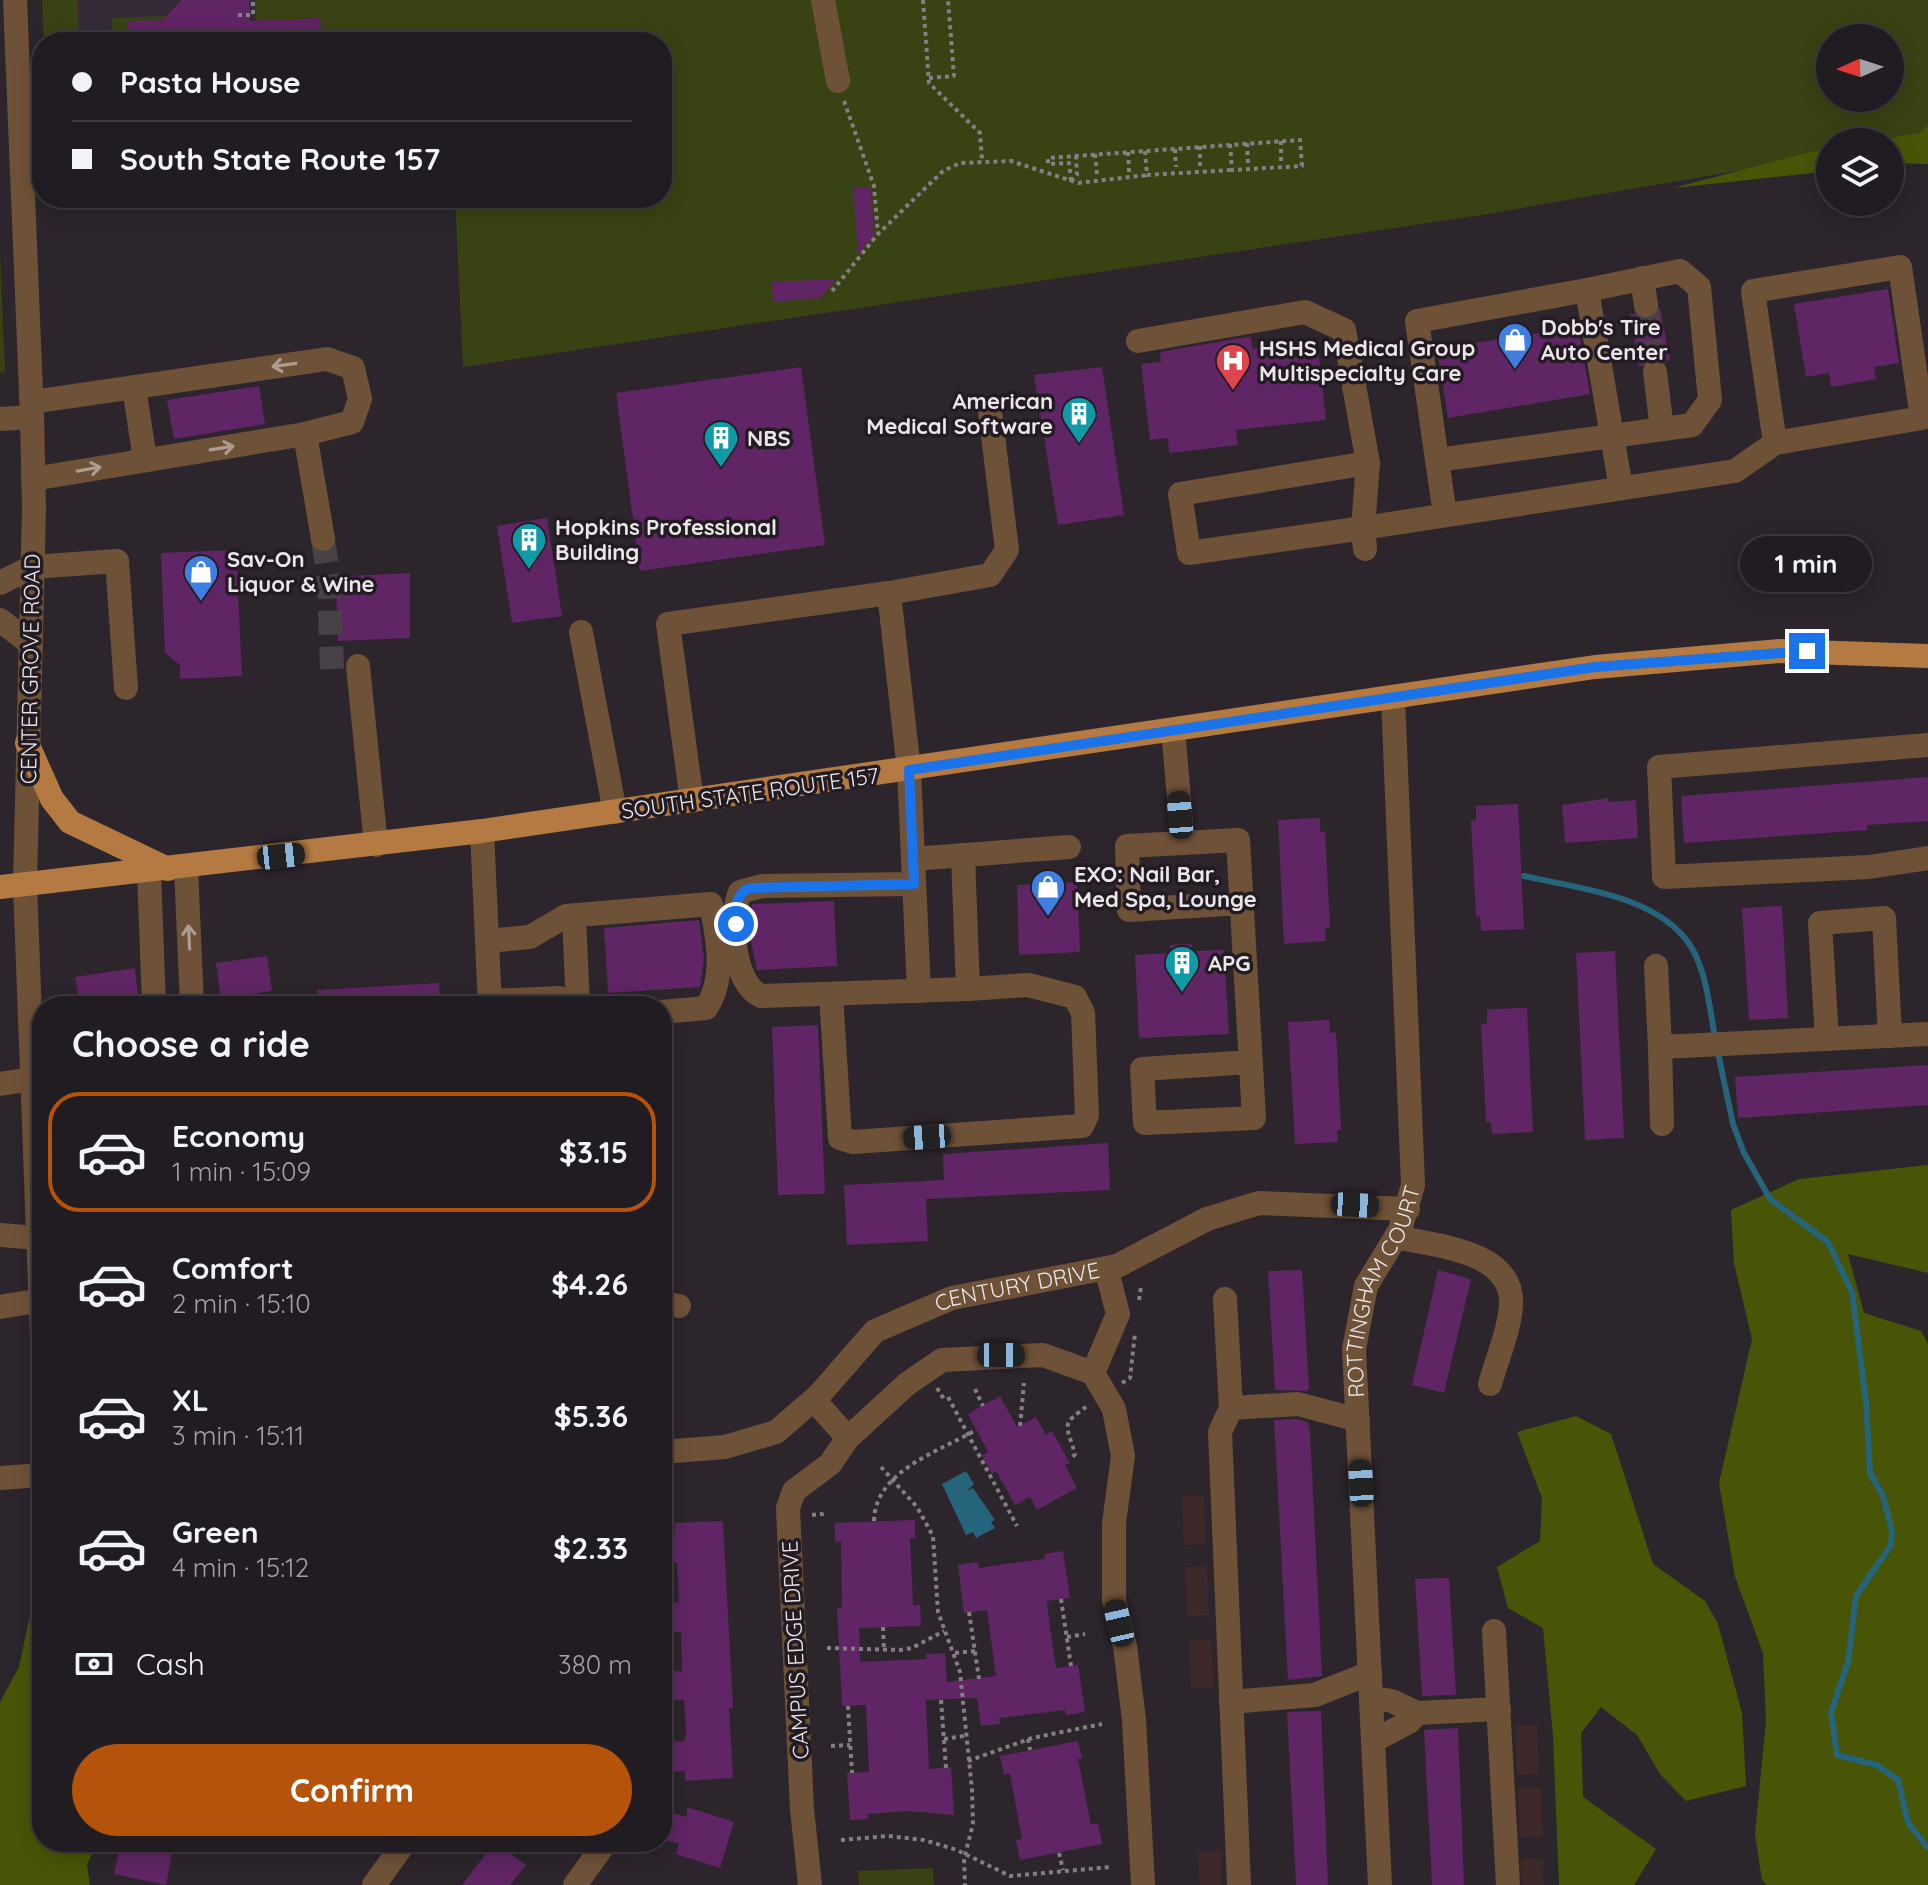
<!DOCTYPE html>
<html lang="en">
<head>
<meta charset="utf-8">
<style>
	:root { --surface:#211c21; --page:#29252a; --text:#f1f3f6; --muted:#a2a1a5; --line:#3e3a3f; --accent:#b45309 }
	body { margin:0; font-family:Quicksand,sans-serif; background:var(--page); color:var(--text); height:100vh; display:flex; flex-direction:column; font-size:30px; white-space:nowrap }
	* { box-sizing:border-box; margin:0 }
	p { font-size:26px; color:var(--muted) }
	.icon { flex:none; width:44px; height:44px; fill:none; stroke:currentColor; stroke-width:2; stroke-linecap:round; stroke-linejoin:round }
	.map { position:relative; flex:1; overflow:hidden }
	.panel { position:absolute; left:32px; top:996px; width:640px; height:856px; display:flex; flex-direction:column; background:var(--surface); border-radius:32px; box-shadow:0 4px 20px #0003,0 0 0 2px var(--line) }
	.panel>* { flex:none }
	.banner { position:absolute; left:32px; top:32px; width:640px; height:176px; border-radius:32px; box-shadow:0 4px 20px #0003,0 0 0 2px var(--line); display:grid; align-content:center; height:176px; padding:0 40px; background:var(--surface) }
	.needle { width:52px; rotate:267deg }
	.controls { position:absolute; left:1816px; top:24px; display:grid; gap:16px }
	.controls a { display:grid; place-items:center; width:88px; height:88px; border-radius:50%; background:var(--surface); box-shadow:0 4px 20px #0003,0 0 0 2px var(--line); font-size:40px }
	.end { position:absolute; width:36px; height:36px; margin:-18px; border:10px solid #1a73e8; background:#fff; box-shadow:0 0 0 4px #fff }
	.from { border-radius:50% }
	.bubble { position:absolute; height:56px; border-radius:28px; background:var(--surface); box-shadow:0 4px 20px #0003,0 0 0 2px var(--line); font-size:26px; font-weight:800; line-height:56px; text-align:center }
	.car { position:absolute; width:24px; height:48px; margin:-24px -12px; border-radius:10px; box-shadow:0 0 6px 2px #0007; background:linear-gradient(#222 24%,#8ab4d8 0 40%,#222 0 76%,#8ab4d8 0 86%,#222 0) }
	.banner b { display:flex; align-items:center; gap:28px; height:76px; font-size:30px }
	.banner b+b { border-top:2px solid var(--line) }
	.banner i { width:20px; height:20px; background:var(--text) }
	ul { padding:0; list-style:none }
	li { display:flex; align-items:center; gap:24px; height:120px; margin:0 16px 12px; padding:0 24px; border:4px solid transparent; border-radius:32px }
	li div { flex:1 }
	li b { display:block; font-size:30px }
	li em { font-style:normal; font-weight:800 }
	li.active { border-color:var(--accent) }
	li>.icon { width:72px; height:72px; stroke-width:1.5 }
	h2 { padding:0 40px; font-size:36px; line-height:96px }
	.pay { display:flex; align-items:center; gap:20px; height:88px; padding:0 40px; font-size:30px }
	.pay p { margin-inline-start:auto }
	.cta { display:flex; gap:16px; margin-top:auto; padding:16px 40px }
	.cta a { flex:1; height:92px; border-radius:48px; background:var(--accent); color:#fff; font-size:32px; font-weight:800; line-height:92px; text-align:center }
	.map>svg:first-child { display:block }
	.industrial { fill:#3d2929 }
	.education { fill:#362a39 }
	.green { fill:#394213; fill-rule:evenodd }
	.forest { fill:#485506 }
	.water { fill:#25647b }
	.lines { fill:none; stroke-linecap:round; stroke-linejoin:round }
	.stream { stroke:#25647b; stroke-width:6 }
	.building { fill:#602564 }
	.minor-tunnel { stroke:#484248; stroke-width:24; stroke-dasharray:24 12; stroke-linecap:butt }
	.path { stroke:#847f84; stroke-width:4; stroke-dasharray:4 4; stroke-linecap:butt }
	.minor { stroke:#6e5238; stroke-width:24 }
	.major { stroke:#b47a41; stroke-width:24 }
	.oneway { stroke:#ac9c91 }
	.route { stroke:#1a73e8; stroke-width:10 }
	.labels { text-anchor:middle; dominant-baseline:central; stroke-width:7; stroke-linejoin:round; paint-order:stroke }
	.poi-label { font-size:22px; font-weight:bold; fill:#eae6ea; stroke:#221c22; text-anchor:start }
	.street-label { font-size:22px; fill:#eae6ea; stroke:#221c22 }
</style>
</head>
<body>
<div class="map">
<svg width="1928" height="1885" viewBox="0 0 1928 1885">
	<rect width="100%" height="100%" fill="#2c252c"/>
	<!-- industrial -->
	<path class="industrial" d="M1204,1495L1206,1544L1184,1545L1182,1496Z
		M1207,1566L1209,1615L1187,1616L1185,1567Z
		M1211,1639L1214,1688L1191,1689L1189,1640Z
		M1537,1725L1539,1774L1517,1775L1515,1726Z
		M1541,1788L1543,1837L1520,1838L1518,1789Z
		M1221,1850L1222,1885H1200L1198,1852Z
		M1543,1858L1544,1885H1522L1520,1859Z"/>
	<!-- education -->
	<path class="education" d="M42,0H446L448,42H44Z"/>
	<!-- green -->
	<path class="green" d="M42,0H78L79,42H44Z
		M255,0H1928V138L1830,142V155L1475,216L463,367L455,198H662V42H321L320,18L256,21ZM1830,38H1890V98H1830Z
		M169,16V20L127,22L128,42H111L112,18Z
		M0,253L5,372L0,373Z
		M933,1868L934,1885H859L858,1871Z"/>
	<!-- forest -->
	<path class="forest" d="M1928,125V164L1890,163V142H1866L1920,133Z
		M1830,148V171L1673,188L1810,152Z
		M1928,1165V1273L1848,1254L1864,1313L1921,1331L1928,1344V1885H1767L1762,1880L1755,1834L1766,1721L1763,1653L1735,1577L1719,1483L1752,1339L1734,1263L1731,1210L1799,1179Z
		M1576,1416L1611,1434L1653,1564L1705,1601L1718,1624L1742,1713L1746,1786L1686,1801L1660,1774L1637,1735L1601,1707L1581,1733L1583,1797L1656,1849L1634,1885H1559L1553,1736L1543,1628L1508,1608L1497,1567L1540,1541L1542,1498L1517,1432Z
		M42,1558V1842H97L87,1865L90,1885H0V1702L19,1667Z"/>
	<!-- water -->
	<path class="water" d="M966,1471L974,1484L967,1491L973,1488L995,1520L991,1522L995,1528L976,1538L973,1532L966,1535L942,1484Z"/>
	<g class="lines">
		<!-- stream -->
		<path class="stream" d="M1524,876C1575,888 1647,894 1684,937C1706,962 1709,1006 1715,1037
			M1717,1048L1733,1124L1744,1153L1770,1199L1828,1242L1852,1292L1866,1402L1870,1473L1883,1496L1892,1531L1891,1545L1856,1596L1848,1662L1831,1712L1837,1755L1877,1765L1898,1780L1908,1823L1928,1848"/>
	</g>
	<!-- building -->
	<path class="building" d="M182,0H249L250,21L320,18L321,42H128L127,21L163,20Z
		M871,187L874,236L858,254L853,188Z
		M837,279L820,298L773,302L772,282Z
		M1888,289L1899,363L1874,367L1876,379L1831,387L1829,373L1806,377L1794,304Z
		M1660,308L1670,361L1652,357L1639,367L1630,313L1649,320Z
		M1578,327L1590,394L1448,418L1437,349Z
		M1246,337H1251L1252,349L1317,341L1326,420L1236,430L1238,445L1169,453L1168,438L1150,440L1141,364L1161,362L1160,352Z
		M801,367L825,545L640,571L616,393Z
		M1102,367L1124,515L1058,525L1034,375Z
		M259,386L265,424L174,439L167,400Z
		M547,518L562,616L512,623L497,526Z
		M236,550L242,676L180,679V665L165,653L161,553Z
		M410,573V638L338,641L336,587L349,586L348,576Z
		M1928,777V821L1867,825V830L1684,843L1681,796Z
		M1608,798V802L1636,800L1638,838L1565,843L1562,805Z
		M1518,804L1524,929L1481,931L1480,916L1476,917L1471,821L1476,820V806Z
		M1320,818V832L1325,831L1330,927L1325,928L1326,941L1284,944L1278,820Z
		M1077,882L1080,952L1019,955L1017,885Z
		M834,901L837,966L757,970L749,932L752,904Z
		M1782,906L1788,1018L1749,1020L1742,908Z
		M699,920L704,958L700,987L608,993L604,928Z
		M1192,944V951L1224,950L1229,1034L1139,1038L1135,955L1170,953V945Z
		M1615,951L1624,1138L1585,1140L1576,953Z
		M267,956L272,991L221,999L216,963Z
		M135,968L139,1006H80L75,977Z
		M439,983L440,1006H318L317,990Z
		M1527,1008L1533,1132L1492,1134L1491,1122H1486L1481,1024H1487V1009Z
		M1329,1020L1330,1033L1336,1032L1341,1130H1337L1338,1142L1295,1144L1288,1022Z
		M818,1025L825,1194L778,1195L772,1027Z
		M1928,1065V1105L1738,1118L1735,1077Z
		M1108,1143L1110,1190L926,1199L928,1241L847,1245L844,1185L944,1180L943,1154Z
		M1302,1270L1309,1388L1307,1391L1275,1390L1268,1271Z
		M1438,1270L1471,1279L1444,1393L1412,1385Z
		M1000,1396L1017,1427L1036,1417L1046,1435L1052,1431L1070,1463L1065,1465L1077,1488L1037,1510L1030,1497L1015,1505L996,1471L992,1474L982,1455L988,1452L968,1414Z
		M1296,1419L1308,1422L1310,1433L1322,1676L1288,1680L1274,1420Z
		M915,1520V1538H910L913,1605H920L921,1626L859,1628L860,1662L927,1659L926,1654L945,1653L947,1682L996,1676L987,1610L964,1613L958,1565L978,1562L979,1568L1006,1564L1045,1559L1044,1554L1063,1551L1070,1598L1047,1601L1050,1628L1056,1668L1078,1665L1085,1712L1066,1715L1065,1710L999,1718L1000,1724L981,1726L977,1698L926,1700L929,1769L951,1767L954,1815L908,1811L868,1814L869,1819L850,1820L847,1773L869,1772L866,1705L842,1706L837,1608L842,1607L841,1541L835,1542V1523Z
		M723,1521L733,1708H729L733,1778L685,1781V1771L665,1772L663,1742L684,1741L686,1733L684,1700L663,1701L662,1672L682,1671L681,1632H662V1603L679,1602L677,1562L662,1563V1534L675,1533V1523Z
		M1449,1578L1456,1695L1422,1696L1415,1579Z
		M1321,1711L1328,1885H1296L1287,1712Z
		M1458,1728L1464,1885H1432L1424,1730Z
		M1078,1741L1082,1758L1078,1759L1091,1825L1098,1823L1102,1844L1020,1860L1016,1840L1022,1839L1017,1812L1010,1774L1004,1775L1000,1756Z
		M687,1807L734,1822L720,1868L676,1854L679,1844L662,1839L666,1811L687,1817Z
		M121,1842H170L169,1846L173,1847L166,1885L114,1874Z
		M495,1842L526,1865L510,1885H462Z"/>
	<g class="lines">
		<!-- minor-tunnel -->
		<path class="minor-tunnel" d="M1646,305L1655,372
			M323,539L329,580L332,669"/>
		<!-- path -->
		<path class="path" d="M923,0L929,83L980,133L982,160
			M238,15H253V0
			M929,78L954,76L948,0
			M844,101L874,186L878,234
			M1281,141V162
			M1247,143L1248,164
			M1200,146V166
			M1175,149L1176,167
			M1145,151L1147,175L1232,170
			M1128,152L1129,172
			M1095,154L1097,174
			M1071,181L1069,163L1048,164V158L1300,140L1302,166L1232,170L1230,144
			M1071,181L1077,175L1076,156
			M832,291L878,234L943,171L960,163L1011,161L1078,183L1147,175
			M1139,1300L1141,1287
			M1122,1383L1130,1378L1135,1333
			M937,1388L944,1399
			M975,1389L983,1406
			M948,1397L1017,1526
			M1020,1426L1024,1383
			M1073,1457L1075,1454C1066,1423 1060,1425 1089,1405
			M881,1467L917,1507L933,1536L938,1612L960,1672L972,1790L973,1824L964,1859L965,1885
			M812,1515L822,1514V1520
			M874,1521C875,1471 938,1452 976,1430
			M1061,1599L1071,1666
			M969,1612L979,1679
			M883,1627L884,1651
			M1067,1637L1085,1634
			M827,1648L900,1650L912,1648L944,1631
			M955,1653L975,1651
			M941,1700L946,1768
			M848,1706L852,1773
			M944,1739L964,1736
			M1028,1739L1030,1750
			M831,1746L850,1745
			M968,1761L1032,1738L1102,1724
			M841,1840L888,1836L924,1840L957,1850L1010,1876L1111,1867
			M1059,1853L1063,1870"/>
		<!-- minor -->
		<g class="minor">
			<path d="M15,0L32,417L34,508L25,885L42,1338"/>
			<path d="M823,0L838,81"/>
			<path d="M1642,278L1646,305"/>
			<path d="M1138,341L1305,312L1344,330L1368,463L1180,494L1189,553L1363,528L1365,549"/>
			<path d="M1655,372L1662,429"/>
			<path d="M134,387L145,460"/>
			<path d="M32,402L327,359L353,368L360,399L352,422L305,434L33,479"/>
			<path d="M0,419L32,417"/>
			<path d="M305,434L323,539"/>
			<path d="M1437,460L1692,425L1710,400L1699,287L1680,271L1587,290"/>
			<path d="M1368,463L1363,528L1735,471L1775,443L1922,418L1900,267L1753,291L1775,443"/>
			<path d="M1445,515L1417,321L1587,290L1621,488"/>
			<path d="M0,583L32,567L117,561L126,688"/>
			<path d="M0,620L31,644"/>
			<path d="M581,632L615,812"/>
			<path d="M358,666L376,845"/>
			<path d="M1173,730L1183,843"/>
			<path d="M1928,745L1659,767L1664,877L1869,867L1928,858"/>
			<path d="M692,801L668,624L889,593"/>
			<path d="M482,831L490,1006"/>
			<path d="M913,859L1069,847"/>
			<path d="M186,867L192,1006"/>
			<path d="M149,871L154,1006"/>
			<path d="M914,884L762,886L740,892C729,918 732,983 761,996L968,989"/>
			<path d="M1242,903L1129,910L1127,846L1238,840L1254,1118L1145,1123L1142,1069L1251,1062"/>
			<path d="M574,916L578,1006"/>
			<path d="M487,941L530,937L566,916L711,904C718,938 726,979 706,1008L662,1012"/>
			<path d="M1656,966L1660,1047L1928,1034"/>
			<path d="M919,991L909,770L889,593L990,575L1007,550L990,411"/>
			<path d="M831,994L840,1138L853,1142L1082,1126L1087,1115L1083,1013L1075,997L1028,985L968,989L963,855"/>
			<path d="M489,1001L560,998L570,1006"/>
			<path d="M1827,1039L1820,923L1884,918L1890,1036"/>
			<path d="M1660,1047L1662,1124"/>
			<path d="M0,1084L32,1079"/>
			<path d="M0,1235L38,1238"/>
			<path d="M1396,1237C1434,1246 1515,1250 1511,1306C1509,1332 1497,1359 1490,1384"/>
			<path d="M1106,1268L1118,1314L1093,1373L1114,1409L1123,1456L1114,1523V1600L1125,1646L1134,1720L1143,1885"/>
			<path d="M1225,1299L1231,1408L1220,1432L1239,1885"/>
			<path d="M662,1303L679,1306"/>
			<path d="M0,1307L42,1300"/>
			<path d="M1231,1408L1298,1404L1358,1420"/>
			<path d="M848,1438L907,1384L942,1360L1043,1355L1093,1373"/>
			<path id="s1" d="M662,1452L725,1447L776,1432L819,1395L875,1331L952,1298L1117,1266L1207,1219L1259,1203L1408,1209"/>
			<path d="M0,1478L42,1475"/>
			<path d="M1494,1631L1508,1885"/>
			<path d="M1372,1698L1392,1701L1417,1713L1499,1709"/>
			<path d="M1231,1702L1315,1695L1370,1673"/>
			<path d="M1373,1741L1409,1722L1417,1713"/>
			<path d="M374,1885L405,1842"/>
			<path d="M575,1885L606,1842"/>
			<path d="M810,1885L802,1809L788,1508L794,1491L830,1464L848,1438L814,1400"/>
			<path id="s2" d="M1380,1885L1354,1349L1366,1286L1400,1230L1413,1185L1393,697"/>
		</g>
		<!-- major -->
		<path class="major" d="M27,743L52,799L70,822L168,869
			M0,887L482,831L1595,667L1780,651L1928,656"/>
	</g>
	<!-- one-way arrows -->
	<defs><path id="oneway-shaft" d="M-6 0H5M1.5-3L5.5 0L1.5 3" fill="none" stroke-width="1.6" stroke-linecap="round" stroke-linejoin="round" transform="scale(2)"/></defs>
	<g class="oneway">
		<use href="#oneway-shaft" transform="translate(284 365) rotate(172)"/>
		<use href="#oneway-shaft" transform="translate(222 448) rotate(-9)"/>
		<use href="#oneway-shaft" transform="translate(89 469) rotate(-10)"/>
		<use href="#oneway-shaft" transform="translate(189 937) rotate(-93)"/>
	</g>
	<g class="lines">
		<!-- route -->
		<path class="route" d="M736,924C736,908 734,896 749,888L914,884L909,770L1595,667L1807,651"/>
	</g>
	<!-- icons -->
	<defs>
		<symbol id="shop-pin" viewBox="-11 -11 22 30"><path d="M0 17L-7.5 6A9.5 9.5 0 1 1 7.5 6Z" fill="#3f7fe0" stroke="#221c22"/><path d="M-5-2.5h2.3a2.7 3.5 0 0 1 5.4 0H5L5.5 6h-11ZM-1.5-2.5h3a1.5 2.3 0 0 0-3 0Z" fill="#fff"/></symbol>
		<symbol id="hospital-pin" viewBox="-11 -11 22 30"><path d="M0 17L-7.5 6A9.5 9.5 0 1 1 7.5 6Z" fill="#e0444e" stroke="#221c22"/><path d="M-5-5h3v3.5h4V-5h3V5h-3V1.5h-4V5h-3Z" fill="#fff"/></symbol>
		<symbol id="building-pin" viewBox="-11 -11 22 30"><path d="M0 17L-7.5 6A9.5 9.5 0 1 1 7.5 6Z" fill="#0f9aa8" stroke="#221c22"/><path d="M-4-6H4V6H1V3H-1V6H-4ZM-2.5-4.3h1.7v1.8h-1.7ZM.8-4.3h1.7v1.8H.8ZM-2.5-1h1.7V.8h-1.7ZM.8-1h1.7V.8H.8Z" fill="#fff"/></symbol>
	</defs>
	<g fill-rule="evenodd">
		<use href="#shop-pin" x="1495" y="320" width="40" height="54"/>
		<use href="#hospital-pin" x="1213" y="341" width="40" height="54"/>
		<use href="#building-pin" x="1059" y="394" width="40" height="54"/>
		<use href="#building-pin" x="701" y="418" width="40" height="54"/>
		<use href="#building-pin" x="509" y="520" width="40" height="54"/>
		<use href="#shop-pin" x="181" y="552" width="40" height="54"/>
		<use href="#shop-pin" x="1028" y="867" width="40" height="54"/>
		<use href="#building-pin" x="1162" y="943" width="40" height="54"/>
	</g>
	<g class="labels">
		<!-- poi labels -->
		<g class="poi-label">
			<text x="1541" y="327">Dobb's Tire<tspan x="1541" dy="25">Auto Center</tspan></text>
			<text x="1259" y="348">HSHS Medical Group<tspan x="1259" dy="25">Multispecialty Care</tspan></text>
			<text x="1053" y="401" text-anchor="end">American<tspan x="1053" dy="25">Medical Software</tspan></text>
			<text x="747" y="438">NBS</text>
			<text x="555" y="527">Hopkins Professional<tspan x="555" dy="25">Building</tspan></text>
			<text x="227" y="559">Sav-On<tspan x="227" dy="25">Liquor &amp; Wine</tspan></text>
			<text x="1074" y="874">EXO: Nail Bar,<tspan x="1074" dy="25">Med Spa, Lounge</tspan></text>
			<text x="1208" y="963">APG</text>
		</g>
		<!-- street labels -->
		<g class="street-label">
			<text transform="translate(30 669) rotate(-89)">CENTER GROVE ROAD</text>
			<text transform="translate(750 793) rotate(-8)">SOUTH STATE ROUTE 157</text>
			<text stroke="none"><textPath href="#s1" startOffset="408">CENTURY DRIVE</textPath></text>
			<text stroke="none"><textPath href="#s2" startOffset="600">ROTTINGHAM COURT</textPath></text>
			<text transform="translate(795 1650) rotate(-93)">CAMPUS EDGE DRIVE</text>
		</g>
	</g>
</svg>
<div class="controls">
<a><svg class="needle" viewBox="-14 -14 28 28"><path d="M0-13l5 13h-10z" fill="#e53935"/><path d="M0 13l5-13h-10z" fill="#a2a1a5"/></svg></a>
<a><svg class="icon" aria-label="layers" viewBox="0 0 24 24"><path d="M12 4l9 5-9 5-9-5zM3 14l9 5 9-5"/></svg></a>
</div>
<i class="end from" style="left:736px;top:924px"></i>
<i class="end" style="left:1807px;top:651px"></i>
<div class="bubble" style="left:1740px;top:536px;width:132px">1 min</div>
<i class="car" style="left:1180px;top:815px;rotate:355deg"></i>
<i class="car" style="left:281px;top:856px;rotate:84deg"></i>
<i class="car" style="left:927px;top:1137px;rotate:266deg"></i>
<i class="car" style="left:1355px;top:1205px;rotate:93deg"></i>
<i class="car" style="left:1001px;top:1355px;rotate:90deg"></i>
<i class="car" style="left:1361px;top:1483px;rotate:357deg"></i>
<i class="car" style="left:1119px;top:1623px;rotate:347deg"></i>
<div class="banner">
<b><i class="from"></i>Pasta House</b>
<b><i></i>South State Route 157</b>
</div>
<section class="panel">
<h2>Choose a ride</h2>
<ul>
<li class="active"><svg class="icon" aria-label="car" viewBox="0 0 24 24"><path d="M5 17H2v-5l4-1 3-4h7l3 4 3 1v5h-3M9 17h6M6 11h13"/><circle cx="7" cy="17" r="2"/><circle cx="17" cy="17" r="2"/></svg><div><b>Economy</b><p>1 min · 15:09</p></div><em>$3.15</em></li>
<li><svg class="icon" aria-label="car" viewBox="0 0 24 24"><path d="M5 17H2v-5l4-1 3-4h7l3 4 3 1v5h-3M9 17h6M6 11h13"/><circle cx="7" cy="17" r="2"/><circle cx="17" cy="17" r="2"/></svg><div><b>Comfort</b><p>2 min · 15:10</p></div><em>$4.26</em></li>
<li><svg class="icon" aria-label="car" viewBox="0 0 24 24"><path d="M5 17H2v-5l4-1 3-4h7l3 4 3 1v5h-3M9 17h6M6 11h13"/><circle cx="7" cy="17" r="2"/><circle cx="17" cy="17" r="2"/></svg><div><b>XL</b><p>3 min · 15:11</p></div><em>$5.36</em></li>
<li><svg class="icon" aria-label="car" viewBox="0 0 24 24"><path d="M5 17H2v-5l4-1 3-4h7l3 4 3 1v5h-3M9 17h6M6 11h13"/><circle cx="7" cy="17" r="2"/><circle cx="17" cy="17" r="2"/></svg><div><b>Green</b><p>4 min · 15:12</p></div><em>$2.33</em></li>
</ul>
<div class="pay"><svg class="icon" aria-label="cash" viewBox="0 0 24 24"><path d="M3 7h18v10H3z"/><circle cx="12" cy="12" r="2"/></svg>Cash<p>380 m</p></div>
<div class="cta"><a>Confirm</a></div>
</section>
</div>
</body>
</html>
